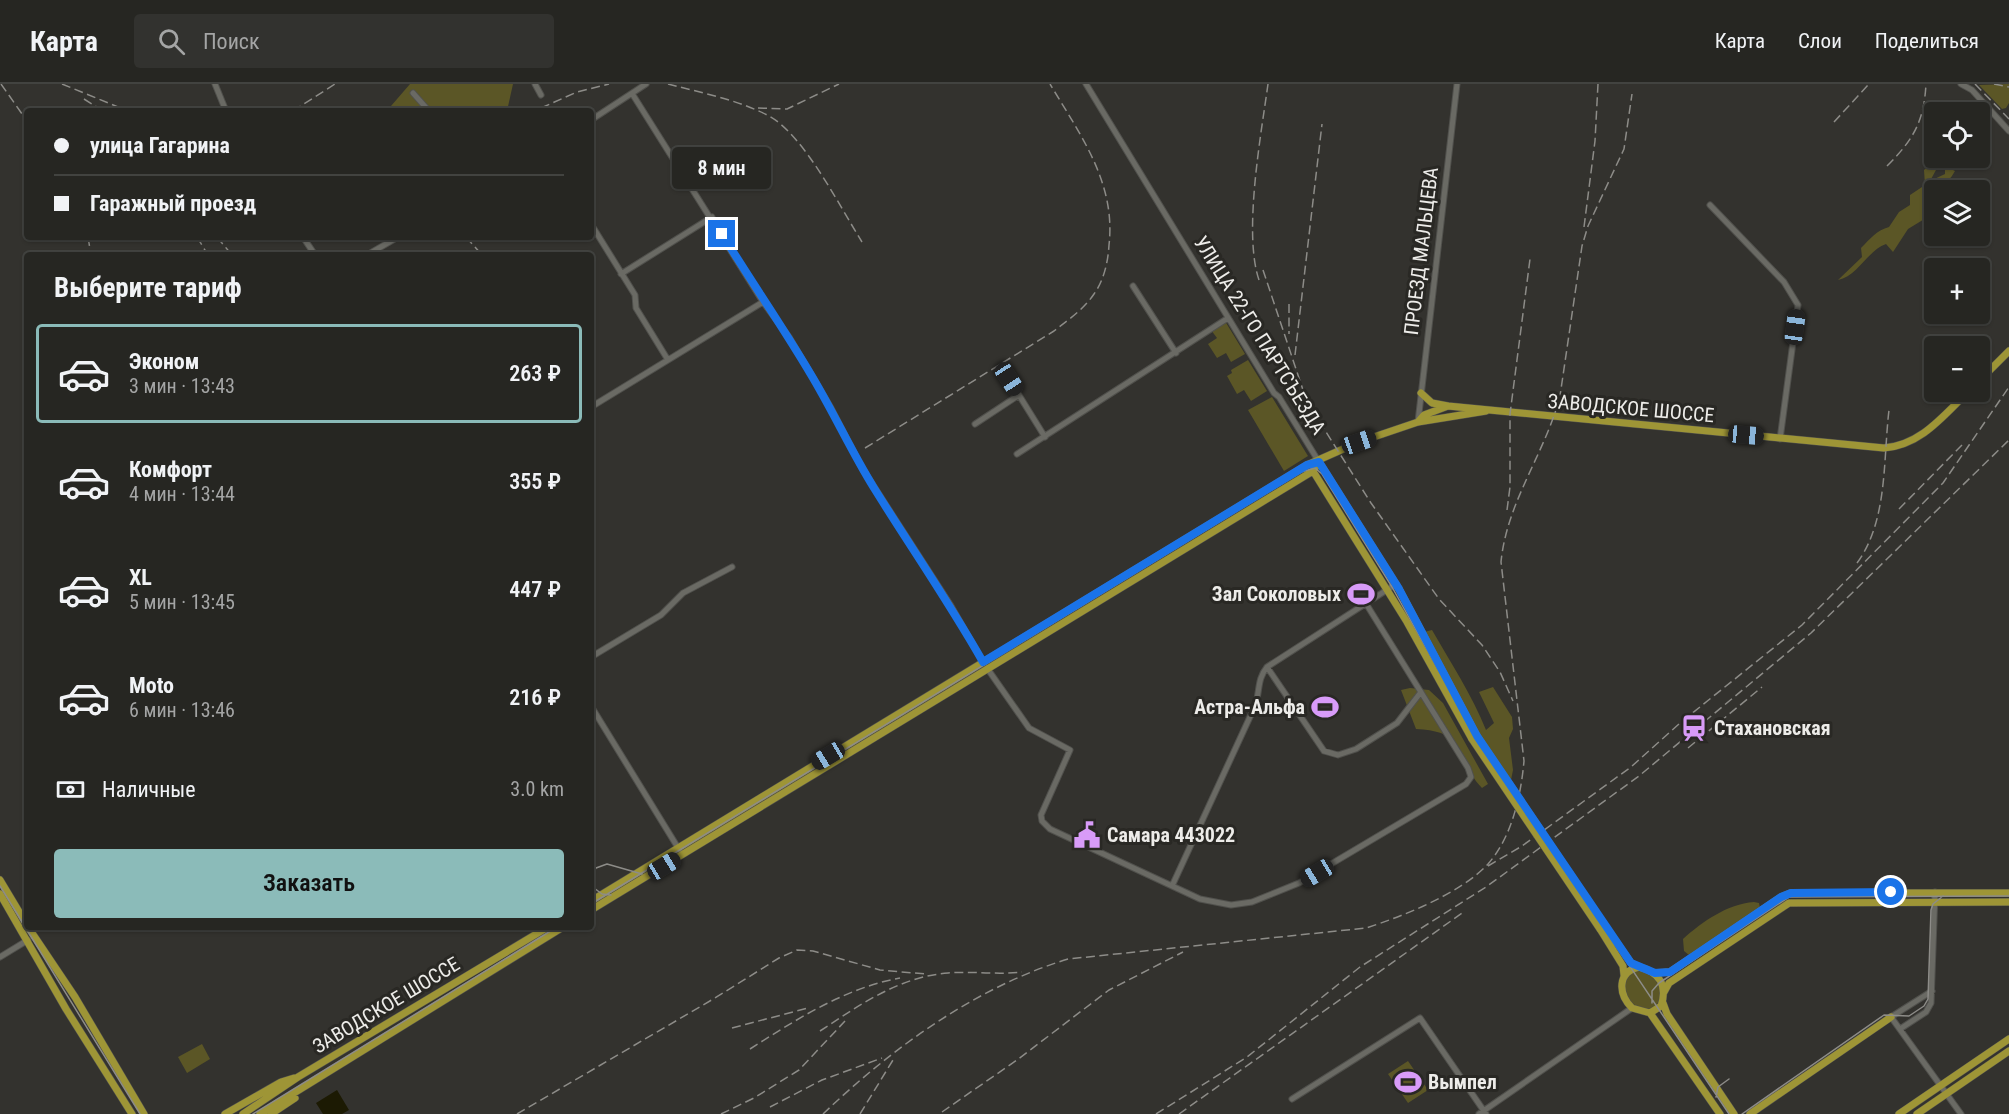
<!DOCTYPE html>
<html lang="ru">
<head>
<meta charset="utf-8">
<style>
	:root { --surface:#262622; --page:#32322f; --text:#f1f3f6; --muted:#a4a5a5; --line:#424340; --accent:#8bbbb9 }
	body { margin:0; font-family:"Roboto Condensed",sans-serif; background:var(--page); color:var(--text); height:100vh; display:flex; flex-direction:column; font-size:22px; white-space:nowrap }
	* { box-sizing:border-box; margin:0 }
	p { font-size:20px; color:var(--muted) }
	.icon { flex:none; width:33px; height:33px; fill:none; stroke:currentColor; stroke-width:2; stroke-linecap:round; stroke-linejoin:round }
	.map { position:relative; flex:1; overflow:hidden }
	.details { position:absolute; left:24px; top:168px; width:570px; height:678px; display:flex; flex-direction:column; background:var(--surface); border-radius:6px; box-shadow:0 2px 4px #0004,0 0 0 2px var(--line) }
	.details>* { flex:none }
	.hud { position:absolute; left:24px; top:24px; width:570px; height:132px; border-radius:6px; box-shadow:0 2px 4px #0004,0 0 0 2px var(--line); display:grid; align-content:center; height:132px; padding:0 30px; background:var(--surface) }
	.fabs { position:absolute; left:1924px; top:18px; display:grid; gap:12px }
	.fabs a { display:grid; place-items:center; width:66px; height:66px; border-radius:6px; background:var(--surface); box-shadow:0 2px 4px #0004,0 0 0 2px var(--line); font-size:30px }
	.end { position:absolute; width:27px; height:27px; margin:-14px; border:8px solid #1a73e8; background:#fff; box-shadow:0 0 0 3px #fff }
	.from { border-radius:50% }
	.bubble { position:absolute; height:42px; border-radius:6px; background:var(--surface); box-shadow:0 2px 4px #0004,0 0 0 2px var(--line); font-size:20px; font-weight:600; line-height:42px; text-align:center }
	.car { position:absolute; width:18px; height:36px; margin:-18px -9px; border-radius:8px; box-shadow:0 0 4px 2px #0007; background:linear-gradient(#222 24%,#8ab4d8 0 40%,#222 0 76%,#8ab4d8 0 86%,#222 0) }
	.hud b { display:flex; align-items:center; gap:21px; height:57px; font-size:22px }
	.hud b+b { border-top:2px solid var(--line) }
	.hud i { width:15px; height:15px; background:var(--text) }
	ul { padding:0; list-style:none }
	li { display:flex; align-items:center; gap:18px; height:99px; margin:0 12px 9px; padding:0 18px; border:3px solid transparent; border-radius:6px }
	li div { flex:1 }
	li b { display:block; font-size:22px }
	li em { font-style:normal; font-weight:600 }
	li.on { border-color:var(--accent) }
	li>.icon { width:54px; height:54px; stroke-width:1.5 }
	h2 { padding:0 30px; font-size:27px; line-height:72px }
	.pay { display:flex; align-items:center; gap:15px; height:66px; padding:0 30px; font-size:22px }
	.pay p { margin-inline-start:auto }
	.action { display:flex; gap:12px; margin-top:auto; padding:12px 30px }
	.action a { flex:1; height:69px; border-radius:6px; background:var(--accent); color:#111; font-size:24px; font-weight:600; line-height:69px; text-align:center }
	header { display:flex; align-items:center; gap:36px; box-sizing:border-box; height:84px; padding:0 30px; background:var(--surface); border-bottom:2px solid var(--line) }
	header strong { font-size:28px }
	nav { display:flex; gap:33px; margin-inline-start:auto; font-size:21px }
	.search { width:420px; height:54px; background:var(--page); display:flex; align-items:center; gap:15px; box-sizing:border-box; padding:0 21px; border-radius:6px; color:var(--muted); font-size:22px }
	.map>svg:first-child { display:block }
	.green { fill:#5b5626 }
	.water { fill:#1c1a03 }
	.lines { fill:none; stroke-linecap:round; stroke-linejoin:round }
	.minor-casing { stroke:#51514d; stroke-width:7 }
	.major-casing { stroke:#51514d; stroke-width:8 }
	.minor { stroke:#6a6a64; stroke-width:5 }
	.major { stroke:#9e9536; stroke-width:7 }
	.tram { stroke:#8d8c88; stroke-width:1.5 }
	.rail { stroke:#8d8c88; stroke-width:1.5; stroke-dasharray:9 4.5; stroke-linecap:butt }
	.major-bridge-casing { stroke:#51514d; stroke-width:8; stroke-linecap:butt }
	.major-bridge { stroke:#9e9536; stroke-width:7 }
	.route { stroke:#1a73e8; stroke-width:8 }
	.labels { text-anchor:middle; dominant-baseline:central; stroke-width:6; stroke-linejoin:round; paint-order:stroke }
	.street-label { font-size:20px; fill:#edece9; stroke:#292824 }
	.poi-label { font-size:20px; font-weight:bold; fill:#edece9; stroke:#292824; text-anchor:start }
</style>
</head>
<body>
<header>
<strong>Карта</strong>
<div class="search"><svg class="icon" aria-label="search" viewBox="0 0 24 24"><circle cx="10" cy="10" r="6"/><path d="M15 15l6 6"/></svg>Поиск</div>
<nav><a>Карта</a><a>Слои</a><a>Поделиться</a></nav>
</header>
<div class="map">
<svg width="2009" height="1030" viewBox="0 0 2009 1030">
	<rect width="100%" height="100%" fill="#33322e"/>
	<!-- green -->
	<path class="green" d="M410,0H513L507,27H394L391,22Z
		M2009,0V19L2006,24L2002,25L1979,1Z
		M1935,51V74H1946L1949,84L1955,87C1947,102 1934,106 1925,119L1926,134L1908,145L1893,168L1886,160C1868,166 1858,192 1838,196L1862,173L1861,164C1870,155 1877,146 1889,143L1899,128L1910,121V111L1925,101L1924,86L1929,82L1936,86L1930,97L1945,90V84L1931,71Z
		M1225,237L1245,270L1231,278L1226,269L1217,274L1208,260L1217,254L1211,246Z
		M1248,276L1267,307L1251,317L1244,306L1237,310L1227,292L1232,289L1231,286Z
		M1272,313L1308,372L1284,387L1248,326Z
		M1432,546C1451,579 1472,611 1486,646L1494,639L1479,608L1493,603L1512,633L1513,645L1509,654L1513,686L1511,696L1481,655L1424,548Z
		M1410,604L1429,606L1443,619L1488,700L1482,704C1453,674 1473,648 1416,645L1401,606Z
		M1754,818L1759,819L1760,824L1689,871L1684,867L1683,855C1702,838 1727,820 1754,818Z
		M1634,886C1657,887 1672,914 1649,927C1631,923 1627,915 1624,898Z
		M202,960L210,975L187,989L178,973Z
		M1408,977L1428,1006L1408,1019L1388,990Z"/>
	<!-- water -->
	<path class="water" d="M337,1006L349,1026L342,1030H323L316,1019Z"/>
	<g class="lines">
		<defs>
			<path id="minor" d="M215,0L226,27
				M535,0L541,11
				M1086,0L1274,309L1279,313L1319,378
				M1961,0L1972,6L2009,47
				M413,9L429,27
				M633,11L763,218L789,253L831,324L862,384L951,522L983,578
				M591,36L646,0
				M1710,121L1784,198L1798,221L1780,355
				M591,140L635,211L636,224L668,276
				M303,153L315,171
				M367,171L398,153
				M621,190L712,133
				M1133,202L1176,269
				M1009,295L1045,353
				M591,323L763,218
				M1418,338L1457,0
				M975,340L1019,311
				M1017,370L1228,234
				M591,573L661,531L683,509L732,483
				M1267,583L1324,667L1338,671L1356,665L1397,639L1421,608
				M987,584L1029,644L1070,666L1041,731L1042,737L1050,745L1200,815L1231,821L1252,818L1299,799L1466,700L1471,693L1468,684L1365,518
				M591,622L680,767
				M1172,802L1255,622C1260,608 1257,595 1267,583L1396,500
				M0,873L28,856
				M1932,907L1891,933L1961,1030
				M1900,945L1926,928L1931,919L1935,808
				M1292,1015L1420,934L1486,1030
				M1479,1030L1632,924"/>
			<path id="major" d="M1980,296L2009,267
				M1421,309L1432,319L1448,322
				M1418,338L1424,331L1448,322L1884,364C1921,361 1943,332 1968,308
				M1319,378L1399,505L1477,652
				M1313,387L1407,538L1472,655
				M0,796L27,841
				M0,810L66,925L132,1030
				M591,817L1307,381L1359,358L1418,338L1486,327
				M591,826L1313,387L1319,378
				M1605,842L1631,879L1639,883
				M28,843L75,913L144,1030
				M1600,845L1623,882L1624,891
				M1639,883C1659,888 1668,901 1661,922L1650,929L1632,924C1618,910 1617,888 1639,883Z
				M1655,889L1670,888L1781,813L1791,809H2009
				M1664,908L1669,899L1789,819L2009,818
				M1663,919L1667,930L1734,1030
				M1650,929L1720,1030
				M225,1030L281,998L294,994
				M243,1030L298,993L548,843
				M260,1030L563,843
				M271,1030L295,1014
				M1750,1030L1891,933
				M1899,1030L2009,955
				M1917,1030L2009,967"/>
		</defs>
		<!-- minor casing -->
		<use href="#minor" class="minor-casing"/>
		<!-- major casing -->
		<use href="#major" class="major-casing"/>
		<!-- minor -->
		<use href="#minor" class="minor"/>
		<!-- major -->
		<use href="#major" class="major"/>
		<!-- tram -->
		<path class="tram" d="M0,802L140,1030
			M611,811L602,810L594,804L591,793L596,784L607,780L642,790
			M591,820L1301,388L1315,384L1322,390L1392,503L1476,653L1729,1030
			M1652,919V907L1659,899L1789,813L2009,812
			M1716,1013L1718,1003L1729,995
			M253,1030L557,843
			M1742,1030L1884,931L1909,932L1924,922L1928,915L1931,826L1933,820L1943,812"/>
		<!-- rail -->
		<path class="rail" d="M1,0L27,37
			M62,0L128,27
			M668,0C702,9 739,16 769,32C804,51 840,123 862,158
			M1975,0L2009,35
			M1994,0L2009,3
			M84,15L103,27
			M541,24L577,8L609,0
			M758,24L787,25L839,0
			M293,27L335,0
			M1834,38L1869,0
			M1887,82C1913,56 1924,38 1926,0
			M1584,143L1595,57L1598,0
			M88,153L91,171
			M197,153L208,171
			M217,153L232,171
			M466,153L482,171
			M1263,186L1307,318L1371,419L1439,515L1482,561L1500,588L1513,617
			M1259,196C1243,149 1261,51 1268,0
			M1289,220V250
			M1295,271L1322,40
			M865,364L1054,247C1068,236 1084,225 1094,210C1104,196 1108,178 1109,161C1116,99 1081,52 1050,0
			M1899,425L1962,361
			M1507,426L1510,403V330L1530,175
			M1857,479C1888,437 1883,376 1889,326
			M1688,664L1762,603
			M1488,782L1522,762L1631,683L1680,639L1802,541L1943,399L2009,303
			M732,944L808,924
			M820,947C860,921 898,893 948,889C973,887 997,891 1022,888
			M750,965C797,935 845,904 900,894
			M770,1023L822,996L882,974
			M942,1028L1017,976L1109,906L1183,868
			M517,1030L715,914L779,874L797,866L813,867L880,886L926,890
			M721,1030L754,1014L799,986L845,937
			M823,1030C892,964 976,903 1068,875L1366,844C1404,832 1461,809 1488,780C1512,753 1521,711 1524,677L1501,478C1507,417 1545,370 1560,312L1582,162L1588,142L1624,65L1632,10
			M860,1030L893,976
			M1156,1030L1247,973L1360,883L1486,803L1639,692L1811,549L2009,356
			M1179,1030L1465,827"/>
		<defs>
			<path id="major-bridge" d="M1477,652L1605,842
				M1472,655L1600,845"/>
		</defs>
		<!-- major-bridge casing -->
		<use href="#major-bridge" class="major-bridge-casing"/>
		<!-- major-bridge -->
		<use href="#major-bridge" class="major-bridge"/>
	</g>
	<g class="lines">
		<!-- route -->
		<path class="route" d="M722,150C751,197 782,242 810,289C833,327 851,367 874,404C910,462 949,518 983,578L1307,381L1319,378L1399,505L1477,652L1631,879L1655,889L1670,888L1781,813L1791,809L1891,808"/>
	</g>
	<!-- icons -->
	<defs>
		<symbol id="stadium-bare" viewBox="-9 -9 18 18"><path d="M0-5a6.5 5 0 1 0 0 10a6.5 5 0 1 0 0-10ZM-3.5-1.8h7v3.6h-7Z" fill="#d89bf8" stroke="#292824" stroke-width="2.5" paint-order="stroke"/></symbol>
		<symbol id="station-bare" viewBox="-9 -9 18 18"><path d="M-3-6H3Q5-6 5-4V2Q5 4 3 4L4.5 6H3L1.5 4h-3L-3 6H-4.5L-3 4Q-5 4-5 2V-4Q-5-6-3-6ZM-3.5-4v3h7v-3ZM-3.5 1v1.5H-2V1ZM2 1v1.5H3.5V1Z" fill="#d89bf8" stroke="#292824" stroke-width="2.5" paint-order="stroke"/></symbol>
		<symbol id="civic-bare" viewBox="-9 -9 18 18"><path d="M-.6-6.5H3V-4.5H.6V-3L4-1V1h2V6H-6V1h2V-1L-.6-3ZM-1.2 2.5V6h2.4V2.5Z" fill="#d89bf8" stroke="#292824" stroke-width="2.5" paint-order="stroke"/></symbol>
	</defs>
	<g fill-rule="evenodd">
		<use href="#stadium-bare" x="1342" y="491" width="38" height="38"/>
		<use href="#stadium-bare" x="1306" y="604" width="38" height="38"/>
		<use href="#station-bare" x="1675" y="625" width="38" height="38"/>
		<use href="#civic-bare" x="1068" y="732" width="38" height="38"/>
		<use href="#stadium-bare" x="1389" y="979" width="38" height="38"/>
	</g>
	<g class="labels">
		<!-- street labels -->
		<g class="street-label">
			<text transform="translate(1421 167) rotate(-83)">ПРОЕЗД МАЛЬЦЕВА</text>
			<text transform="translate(1260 251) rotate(58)">УЛИЦА 22-ГО ПАРТСЪЕЗДА</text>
			<text transform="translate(1631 324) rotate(5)">ЗАВОДСКОЕ ШОССЕ</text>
			<text transform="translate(386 921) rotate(-31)">ЗАВОДСКОЕ ШОССЕ</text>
		</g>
		<!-- poi labels -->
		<g class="poi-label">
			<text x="1341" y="510" text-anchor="end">Зал Соколовых</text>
			<text x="1305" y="623" text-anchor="end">Астра-Альфа</text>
			<text x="1714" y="644">Стахановская</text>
			<text x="1107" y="751">Самара 443022</text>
			<text x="1428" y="998">Вымпел</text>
		</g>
	</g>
</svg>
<div class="fabs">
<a><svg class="icon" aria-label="locate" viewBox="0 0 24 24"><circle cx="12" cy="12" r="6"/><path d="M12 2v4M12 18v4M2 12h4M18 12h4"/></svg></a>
<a><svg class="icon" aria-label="layers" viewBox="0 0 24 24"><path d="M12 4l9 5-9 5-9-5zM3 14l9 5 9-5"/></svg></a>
<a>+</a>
<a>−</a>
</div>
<i class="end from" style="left:1891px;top:808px"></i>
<i class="end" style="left:722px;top:150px"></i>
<div class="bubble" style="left:672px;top:63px;width:99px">8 мин</div>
<i class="car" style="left:1795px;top:243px;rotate:8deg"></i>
<i class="car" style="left:1009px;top:295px;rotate:147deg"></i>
<i class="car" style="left:1746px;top:351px;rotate:95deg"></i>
<i class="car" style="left:1359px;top:358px;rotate:71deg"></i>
<i class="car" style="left:828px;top:672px;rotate:239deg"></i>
<i class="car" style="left:664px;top:782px;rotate:59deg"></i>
<i class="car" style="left:1317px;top:789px;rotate:239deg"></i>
<div class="hud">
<b><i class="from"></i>улица Гагарина</b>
<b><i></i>Гаражный проезд</b>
</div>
<section class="details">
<h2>Выберите тариф</h2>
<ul>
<li class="on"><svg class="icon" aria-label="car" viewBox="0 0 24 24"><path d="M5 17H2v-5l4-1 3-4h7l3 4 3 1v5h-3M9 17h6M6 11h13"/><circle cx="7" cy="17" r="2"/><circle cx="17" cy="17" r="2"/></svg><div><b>Эконом</b><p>3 мин · 13:43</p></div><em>263 ₽</em></li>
<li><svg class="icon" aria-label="car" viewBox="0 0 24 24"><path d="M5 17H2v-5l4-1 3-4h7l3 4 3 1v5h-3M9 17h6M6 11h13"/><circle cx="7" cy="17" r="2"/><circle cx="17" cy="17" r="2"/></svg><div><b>Комфорт</b><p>4 мин · 13:44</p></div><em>355 ₽</em></li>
<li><svg class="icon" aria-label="car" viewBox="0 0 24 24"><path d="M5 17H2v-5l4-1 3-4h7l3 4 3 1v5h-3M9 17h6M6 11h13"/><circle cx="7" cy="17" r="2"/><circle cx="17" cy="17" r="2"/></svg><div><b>XL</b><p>5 мин · 13:45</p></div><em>447 ₽</em></li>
<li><svg class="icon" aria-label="car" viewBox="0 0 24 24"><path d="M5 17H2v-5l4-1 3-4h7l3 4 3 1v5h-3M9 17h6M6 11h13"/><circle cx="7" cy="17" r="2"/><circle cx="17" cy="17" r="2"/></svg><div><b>Moto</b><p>6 мин · 13:46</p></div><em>216 ₽</em></li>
</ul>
<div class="pay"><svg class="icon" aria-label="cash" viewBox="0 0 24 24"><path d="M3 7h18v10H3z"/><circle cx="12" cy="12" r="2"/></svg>Наличные<p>3.0 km</p></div>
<div class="action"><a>Заказать</a></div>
</section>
</div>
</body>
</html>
